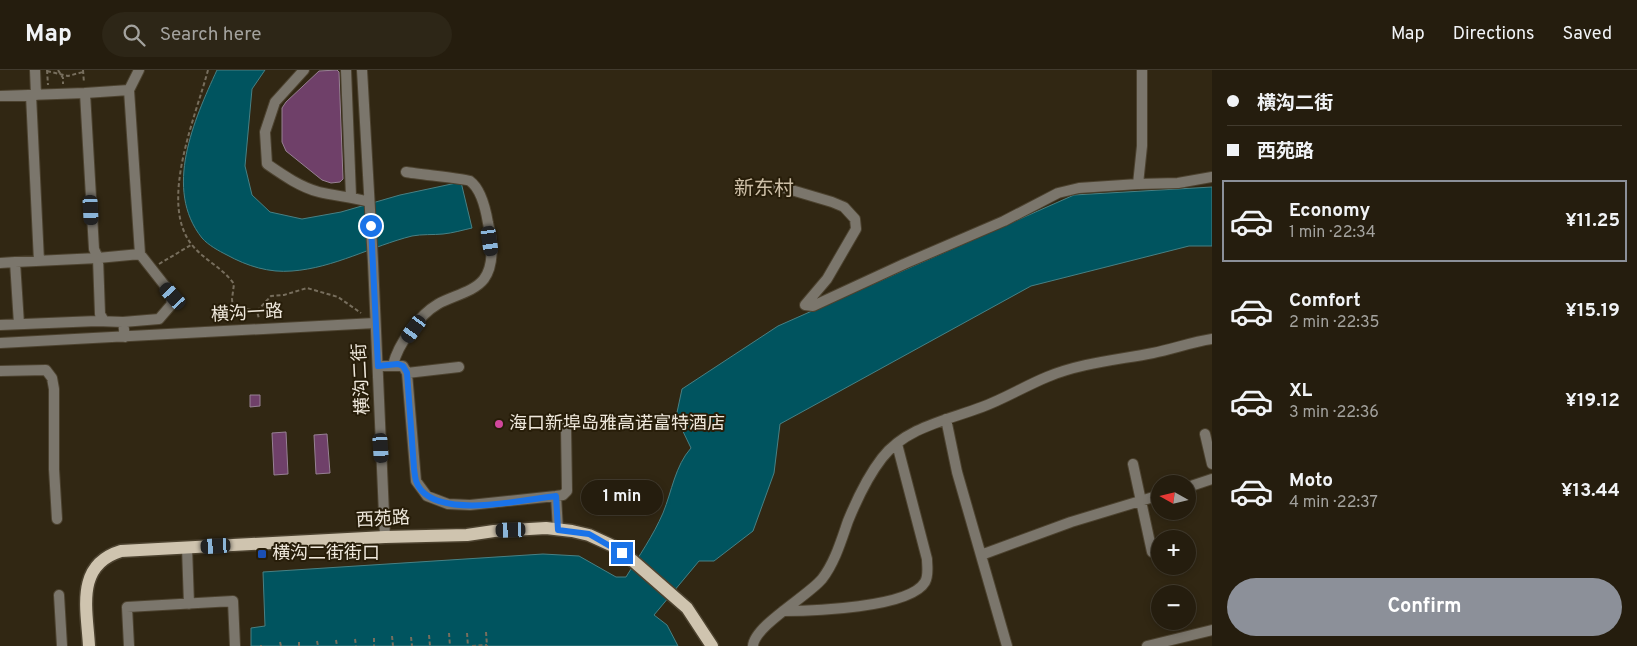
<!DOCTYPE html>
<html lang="en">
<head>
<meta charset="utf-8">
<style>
	:root { --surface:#251d0e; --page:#2d2617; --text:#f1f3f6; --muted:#a3a29e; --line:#423b2e; --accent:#8c9099 }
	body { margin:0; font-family:Overpass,"Noto Sans SC",sans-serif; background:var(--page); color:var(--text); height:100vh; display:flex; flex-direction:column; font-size:19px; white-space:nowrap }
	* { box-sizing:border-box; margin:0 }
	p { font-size:16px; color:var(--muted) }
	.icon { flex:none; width:28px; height:28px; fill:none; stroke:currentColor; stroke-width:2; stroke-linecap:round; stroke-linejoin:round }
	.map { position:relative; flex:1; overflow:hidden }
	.sheet { display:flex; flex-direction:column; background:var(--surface); width:425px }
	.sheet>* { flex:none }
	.hud { display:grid; align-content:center; height:110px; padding:0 15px; background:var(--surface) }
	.needle { width:32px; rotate:278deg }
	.tools { position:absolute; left:1151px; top:405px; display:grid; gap:10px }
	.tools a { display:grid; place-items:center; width:45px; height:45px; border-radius:50%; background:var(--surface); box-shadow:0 2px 8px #0003,0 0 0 1px var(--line); font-size:25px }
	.end { position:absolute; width:22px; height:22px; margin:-11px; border:6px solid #1a73e8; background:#fff; box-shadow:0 0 0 2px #fff }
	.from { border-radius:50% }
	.bubble { position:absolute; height:35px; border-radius:18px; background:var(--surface); box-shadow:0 2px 8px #0003,0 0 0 1px var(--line); font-size:16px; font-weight:700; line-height:35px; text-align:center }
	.car { position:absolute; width:15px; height:30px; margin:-15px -8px; border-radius:6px; box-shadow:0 0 4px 1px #0007; background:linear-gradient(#222 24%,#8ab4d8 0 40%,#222 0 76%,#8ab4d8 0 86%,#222 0) }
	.hud b { display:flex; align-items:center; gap:18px; height:48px; font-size:19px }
	.hud b+b { border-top:1px solid var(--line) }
	.hud i { width:12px; height:12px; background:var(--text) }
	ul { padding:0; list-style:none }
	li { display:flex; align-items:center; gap:15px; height:82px; margin:0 10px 8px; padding:0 5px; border:2px solid transparent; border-radius:0px }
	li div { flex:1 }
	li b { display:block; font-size:19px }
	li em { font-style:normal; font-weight:700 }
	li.current { border-color:var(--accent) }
	li>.icon { width:45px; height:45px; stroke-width:1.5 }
	.button { display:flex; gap:10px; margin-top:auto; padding:10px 15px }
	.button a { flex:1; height:58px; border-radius:30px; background:var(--accent); color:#fff; font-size:20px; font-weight:700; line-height:58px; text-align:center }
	header { display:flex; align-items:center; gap:30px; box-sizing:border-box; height:70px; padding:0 25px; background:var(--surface); border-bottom:1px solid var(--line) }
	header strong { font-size:24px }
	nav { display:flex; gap:28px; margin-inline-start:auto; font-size:18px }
	.search { width:350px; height:45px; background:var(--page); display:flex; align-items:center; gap:12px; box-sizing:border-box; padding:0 18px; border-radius:28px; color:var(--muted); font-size:19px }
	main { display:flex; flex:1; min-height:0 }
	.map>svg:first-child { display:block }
	.water { fill:#00545f; stroke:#488084 }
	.building { fill:#6f4069; stroke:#978193 }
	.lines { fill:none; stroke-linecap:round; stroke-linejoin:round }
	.minor-casing { stroke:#4c422f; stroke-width:12 }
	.major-casing { stroke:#4c422f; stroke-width:15 }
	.path { stroke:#776e5d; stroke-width:2; stroke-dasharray:4 2.5; stroke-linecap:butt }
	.minor { stroke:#7b766c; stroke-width:10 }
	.major { stroke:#cfc4af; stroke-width:12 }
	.route { stroke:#1a73e8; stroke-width:6 }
	.hotel-dot { fill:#d1479c; stroke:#271d09; stroke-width:2 }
	.transit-dot { fill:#1a4fb4; stroke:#271d09; stroke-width:2 }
	.labels { text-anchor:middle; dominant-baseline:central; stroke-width:4; stroke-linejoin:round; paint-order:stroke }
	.street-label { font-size:18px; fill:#efe8dc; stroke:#271d09 }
	.poi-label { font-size:18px; fill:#efe8dc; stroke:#271d09; text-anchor:start }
	.quarter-label { font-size:20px; fill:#cdbfa7; stroke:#271d09 }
</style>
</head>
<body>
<header>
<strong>Map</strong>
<div class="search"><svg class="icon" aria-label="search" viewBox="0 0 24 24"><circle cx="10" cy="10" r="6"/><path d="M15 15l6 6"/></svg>Search here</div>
<nav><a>Map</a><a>Directions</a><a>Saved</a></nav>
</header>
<main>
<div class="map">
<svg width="1212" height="576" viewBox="0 0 1212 576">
	<rect width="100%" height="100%" fill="#312713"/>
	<!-- water -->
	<path class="water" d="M217,0H265L252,19L245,96L252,125L270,142L302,149L341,142L400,125L461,112L472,158C463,160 453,163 443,164C433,165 422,164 412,166C372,176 334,198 292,201C269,203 247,196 227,185C219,181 208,175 202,168C163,119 194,50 217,0Z
		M1212,117V176H1189L1031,216L780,354L774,403L753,461L714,491H699L654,545L667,555L678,576H251V558L265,556L263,502L543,484L579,486L616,507H626C639,486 653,466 663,443C672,421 675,396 691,378L676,347L682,319L778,256L1074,125Z"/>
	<!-- building -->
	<path class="building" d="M337,0L339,2L343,109L340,112L331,113L322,110L286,81L282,72V38L286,32L319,1Z
		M250,325H260V336L250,337Z
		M286,362L288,404L274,405L272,363Z
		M327,364L330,403L316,404L314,365Z"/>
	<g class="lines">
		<defs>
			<path id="minor" d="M35,0L36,25
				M304,0L275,32L265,62L267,94C283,105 300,117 319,122C335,126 353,127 369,132
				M346,0L351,126
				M362,0L373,192L385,467
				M85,23L129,20
				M31,25L39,191
				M0,26L85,23L94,179L98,188L100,244L104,251
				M1138,114L1142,76V0
				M778,116L832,132L844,137L855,149L856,159L827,209L805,235L813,236L904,194L1004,151L1058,123L1079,118L1138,114L1178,113L1212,107
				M0,193L15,192
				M19,254L15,192L98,188L140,184
				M0,255L97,251L123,252
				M125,267L123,252L159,249L171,235L173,226L140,184L129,20L139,0
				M0,273L375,253
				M393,295C398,274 419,245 438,234C452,226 474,222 484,209C495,194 492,169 488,153C486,141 481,119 470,111C467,109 416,104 406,102
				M378,296H403L407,303L416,411L427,426L448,434L470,435L556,426L558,460
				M0,301L46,300L52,308L54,319V399L57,449
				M407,303L459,297
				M946,349L957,402L1007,576
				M1205,364L1212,394
				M1133,394L1152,482
				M1188,417L1212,409
				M556,426L563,425L567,421L566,357
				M187,477L189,534
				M981,485L1071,452L1160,425
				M59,525L62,576
				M783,541C811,541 910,538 925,512C929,505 927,496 927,489L897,374
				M129,576L127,537L233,531L235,576
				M753,576C754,556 808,526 822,509C835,492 841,471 848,451C857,429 868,406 882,388C906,357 948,350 982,337C1004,329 1025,316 1047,307C1081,293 1117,290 1153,283C1173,279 1192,272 1212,269
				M1147,576L1212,560"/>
			<path id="major" d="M89,576C87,539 75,495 121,481L385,467L467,465L494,461L546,458L572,461L589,465L613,476L632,490L687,538L712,576"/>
		</defs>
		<!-- minor casing -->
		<use href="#minor" class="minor-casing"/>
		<!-- major casing -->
		<use href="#major" class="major-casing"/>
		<!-- path -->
		<path class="path" d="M47,0L48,15
			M58,0L63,8V14
			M83,0L84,13
			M208,0C196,46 158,133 192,175C204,190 223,198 234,214L232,229L233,240L242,238L257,241L259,249
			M47,1L68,6L83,2
			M159,194L191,175
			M257,241L271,226L284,225L307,218L338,227L361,243
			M486,562L487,576
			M449,563L450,576
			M467,563L468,576
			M429,565L430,576
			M392,566L393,576
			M411,567L412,576
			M374,568V576
			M355,569L356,576
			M336,570L337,576
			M317,571L318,576
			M280,572L281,576
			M299,572V576
			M261,575V576
			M472,576L487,575"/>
		<!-- minor -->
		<use href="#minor" class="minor"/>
		<!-- major -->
		<use href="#major" class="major"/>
	</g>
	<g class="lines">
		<!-- route -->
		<path class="route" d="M371,156L378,296L398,294L403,296L407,303L414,398C415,406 415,413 421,420C445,448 522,430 556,426L558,460L589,464L622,483"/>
	</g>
	<!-- markers -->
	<circle class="hotel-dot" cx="499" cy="354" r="5"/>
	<rect class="transit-dot" x="257" y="479" width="10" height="10" rx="2.5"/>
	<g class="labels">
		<!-- street labels -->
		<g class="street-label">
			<text transform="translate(247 244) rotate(-3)">横沟一路</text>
			<text transform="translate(362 309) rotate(-93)">横沟二街</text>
			<text transform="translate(383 450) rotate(-3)">西苑路</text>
		</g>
		<!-- poi labels -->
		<g class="poi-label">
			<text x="509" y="354">海口新埠岛雅高诺富特酒店</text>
			<text x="272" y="484">横沟二街街口</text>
		</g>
		<!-- quarter labels -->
		<g class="quarter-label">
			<text x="764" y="120">新东村</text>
		</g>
	</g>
</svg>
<div class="tools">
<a><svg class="needle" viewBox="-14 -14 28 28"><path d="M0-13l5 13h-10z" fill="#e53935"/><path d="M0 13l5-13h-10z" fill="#a3a29e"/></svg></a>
<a>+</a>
<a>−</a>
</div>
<i class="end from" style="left:371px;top:156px"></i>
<i class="end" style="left:622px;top:483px"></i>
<div class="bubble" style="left:581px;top:410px;width:82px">1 min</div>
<i class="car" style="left:91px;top:140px;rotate:177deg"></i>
<i class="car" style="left:490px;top:171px;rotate:172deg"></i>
<i class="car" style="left:173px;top:226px;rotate:318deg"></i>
<i class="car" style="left:414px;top:259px;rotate:216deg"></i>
<i class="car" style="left:381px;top:378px;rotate:176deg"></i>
<i class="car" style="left:511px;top:460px;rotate:268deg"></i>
<i class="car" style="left:216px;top:476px;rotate:267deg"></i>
</div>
<section class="sheet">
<div class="hud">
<b><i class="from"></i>横沟二街</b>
<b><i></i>西苑路</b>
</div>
<ul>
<li class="current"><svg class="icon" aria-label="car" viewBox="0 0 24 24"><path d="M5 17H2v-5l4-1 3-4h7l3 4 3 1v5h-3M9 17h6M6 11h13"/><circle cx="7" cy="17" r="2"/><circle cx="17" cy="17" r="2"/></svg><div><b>Economy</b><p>1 min · 22:34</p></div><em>¥11.25</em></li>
<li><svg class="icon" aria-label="car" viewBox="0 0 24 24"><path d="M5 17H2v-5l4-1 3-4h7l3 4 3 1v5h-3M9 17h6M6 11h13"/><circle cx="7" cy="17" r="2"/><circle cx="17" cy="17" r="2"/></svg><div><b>Comfort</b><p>2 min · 22:35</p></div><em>¥15.19</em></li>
<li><svg class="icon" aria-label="car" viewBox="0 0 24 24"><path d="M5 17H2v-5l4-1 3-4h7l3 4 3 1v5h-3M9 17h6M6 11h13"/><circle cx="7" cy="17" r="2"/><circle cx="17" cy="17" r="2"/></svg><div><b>XL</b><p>3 min · 22:36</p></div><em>¥19.12</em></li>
<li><svg class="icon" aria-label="car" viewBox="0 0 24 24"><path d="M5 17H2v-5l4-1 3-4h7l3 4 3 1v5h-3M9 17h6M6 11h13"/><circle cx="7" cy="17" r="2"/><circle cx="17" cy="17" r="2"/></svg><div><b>Moto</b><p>4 min · 22:37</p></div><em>¥13.44</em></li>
</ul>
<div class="button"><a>Confirm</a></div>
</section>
</main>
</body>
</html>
